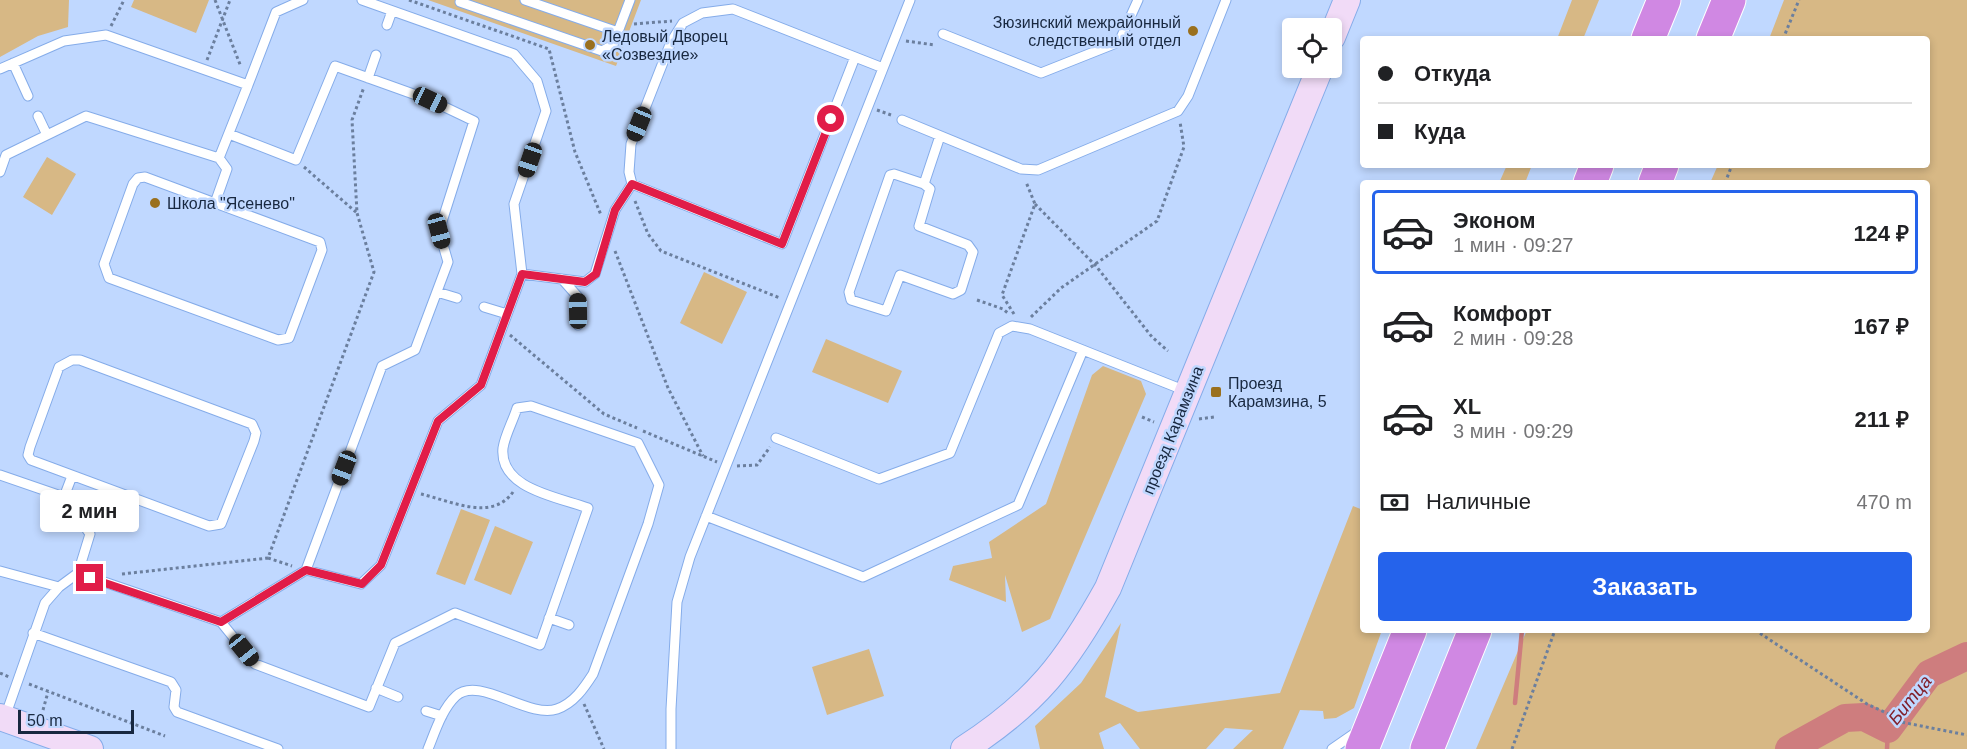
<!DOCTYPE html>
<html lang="ru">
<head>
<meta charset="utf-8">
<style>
	:root { --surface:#fff; --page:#f6f6f6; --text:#202124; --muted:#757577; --line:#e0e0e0; --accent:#2563eb }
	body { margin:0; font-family:Helvetica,sans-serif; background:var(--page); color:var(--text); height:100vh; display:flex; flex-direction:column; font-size:22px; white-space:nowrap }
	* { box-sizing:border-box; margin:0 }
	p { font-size:20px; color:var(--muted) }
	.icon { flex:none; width:33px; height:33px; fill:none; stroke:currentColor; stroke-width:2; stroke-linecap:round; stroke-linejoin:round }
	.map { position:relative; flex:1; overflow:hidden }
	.details { position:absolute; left:1360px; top:180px; width:570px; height:453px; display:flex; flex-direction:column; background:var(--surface); border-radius:6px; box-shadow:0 3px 9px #0003 }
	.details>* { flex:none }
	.top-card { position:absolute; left:1360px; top:36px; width:570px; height:132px; border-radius:6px; box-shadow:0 3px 9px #0003; display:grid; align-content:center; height:132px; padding:0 18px; background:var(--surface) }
	.fabs { position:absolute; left:1282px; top:18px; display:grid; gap:12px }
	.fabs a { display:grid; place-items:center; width:60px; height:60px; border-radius:6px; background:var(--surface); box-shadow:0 3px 9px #0003; font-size:30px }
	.scale { position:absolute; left:18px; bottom:15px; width:116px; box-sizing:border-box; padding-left:6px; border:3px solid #182840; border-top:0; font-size:16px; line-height:21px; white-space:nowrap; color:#182840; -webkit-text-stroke:4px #c0d8ff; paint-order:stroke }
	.end { position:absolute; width:27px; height:27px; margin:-14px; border:8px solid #e11d48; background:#fff; box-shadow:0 0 0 3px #fff }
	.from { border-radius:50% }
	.bubble { position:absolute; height:42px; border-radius:6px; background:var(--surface); box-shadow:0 3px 9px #0003; font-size:20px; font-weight:700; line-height:42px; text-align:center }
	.car { position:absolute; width:18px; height:36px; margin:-18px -9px; border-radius:8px; box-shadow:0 0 4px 2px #0007; background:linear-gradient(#222 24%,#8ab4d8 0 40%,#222 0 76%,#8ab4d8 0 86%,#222 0) }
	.top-card b { display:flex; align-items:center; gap:21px; height:57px; font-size:22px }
	.top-card b+b { border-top:2px solid var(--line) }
	.top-card i { width:15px; height:15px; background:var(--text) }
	ul { padding:10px 0 0; list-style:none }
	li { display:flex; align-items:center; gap:18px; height:84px; margin:0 12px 9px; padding:0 6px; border:3px solid transparent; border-radius:6px }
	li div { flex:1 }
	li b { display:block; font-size:22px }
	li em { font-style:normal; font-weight:700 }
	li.current { border-color:var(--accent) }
	li>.icon { width:54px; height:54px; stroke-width:1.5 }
	.pay { display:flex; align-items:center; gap:15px; height:66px; padding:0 18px; font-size:22px }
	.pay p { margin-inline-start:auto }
	.cta { display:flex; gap:12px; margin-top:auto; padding:12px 18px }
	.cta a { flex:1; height:69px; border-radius:6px; background:var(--accent); color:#fff; font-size:24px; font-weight:700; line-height:69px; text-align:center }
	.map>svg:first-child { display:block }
	.green { fill:#d7b885 }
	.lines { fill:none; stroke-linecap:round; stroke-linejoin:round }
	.stream { stroke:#ce7d7e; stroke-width:4.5 }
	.river { stroke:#ce7d7e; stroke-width:28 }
	.lane-casing { stroke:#85ace9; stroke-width:11 }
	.secondary-casing { stroke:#85ace9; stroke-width:28 }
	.highway-casing { stroke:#fff; stroke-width:35 }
	.path { stroke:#6b7f9e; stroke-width:3; stroke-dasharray:3 3; stroke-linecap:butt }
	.lane { stroke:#fff; stroke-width:9 }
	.secondary { stroke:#f1dbf7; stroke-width:26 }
	.highway { stroke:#d088e3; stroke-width:33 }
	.route { stroke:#e11d48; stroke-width:8 }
	.poi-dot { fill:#9a701e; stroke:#c0d8ff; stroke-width:2 }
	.labels { text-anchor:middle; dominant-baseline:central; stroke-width:5; stroke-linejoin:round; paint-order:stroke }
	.poi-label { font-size:16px; fill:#182840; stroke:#c0d8ff; text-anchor:start }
	.street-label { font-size:16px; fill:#182840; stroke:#c0d8ff }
	.water-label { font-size:18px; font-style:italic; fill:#811f2a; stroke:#c0d8ff }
</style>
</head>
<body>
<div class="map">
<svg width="1967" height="749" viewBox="0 0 1967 749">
	<rect width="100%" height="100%" fill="#c0d8ff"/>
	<!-- green -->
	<path class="green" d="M0,0H69L68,27L38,36L0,57Z
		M134,0H209L196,33L131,7Z
		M428,0H641L616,66Z
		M1572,0H1599L1583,39H1557Z
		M1784,0H1967V749H1476L1527,630H1928V183H1710L1718,165H1928V39H1769Z
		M47,157L76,174L52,215L23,197Z
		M1507,165H1532L1525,183H1499Z
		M704,272L747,292L722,344L680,323Z
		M826,339L902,371L888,403L812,372Z
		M1103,366L1141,381L1146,394L1050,619L1022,632L1005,575L1006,602L949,580L953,566L992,558L989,542L1046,504L1092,375Z
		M1353,506L1363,510L1364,630H1382L1354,708L1336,718L1324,719L1323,711L1300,710L1283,749H1233L1253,730L1225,728L1206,749H1140L1120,723L1099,733L1104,749H1040L1035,726L1081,683L1121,623L1105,697L1138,712L1280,693Z
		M461,509L490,520L465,585L436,574Z
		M495,526L533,542L511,595L474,580Z
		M869,649L884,696L827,715L812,667Z"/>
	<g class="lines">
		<!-- stream -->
		<path class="stream" d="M1515,703L1522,630
			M1887,749L1888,729"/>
		<!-- river -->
		<path class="river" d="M1789,749L1845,718L1864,717L1888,729L1929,674L1967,656"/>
		<defs>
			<path id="lane" d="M525,0L618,32
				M460,2L602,51L613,45L630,0
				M387,25L392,11
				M943,34L1041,73L1119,42L1138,0
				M855,57L782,244L632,184L629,172L631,144L671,42L683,23L702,13L733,9L883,68
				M13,63L28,96
				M0,69L64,41L106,35L248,85L276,12L303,0
				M368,78L376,55
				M38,116L47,135
				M902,120L1021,169L1038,170L1178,111L1188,96L1226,0
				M229,134L296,160L335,66L430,100L474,121L439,231L448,262L415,350L382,366L306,570
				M0,172L6,155L86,116L219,158L248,85
				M145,177L320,242L322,250L289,338L278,340L109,278L104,264L133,184L138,178Z
				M924,184L930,189L919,226L968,245L973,252L961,290L953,294L900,275L886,311L851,300L849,292L890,175L894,174L924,184L940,136
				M215,203L227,169L219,158
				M522,274L585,282L595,274L615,210L632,184
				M562,279L578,297V325
				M437,292L457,298
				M484,307L507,314
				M72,360H80L252,424L256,433L254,441L221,524L209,526L31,460L28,455L30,447L59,367Z
				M776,438L879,479L950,453L999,333L1012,326L1030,329L1186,391
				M0,475L64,497L90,534L78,573
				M64,497L72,476
				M706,516L863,577L1018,505L1083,350
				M0,571L59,587
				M549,618L569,625
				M221,622L306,570L361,584L381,565L438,421L481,385L522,274L514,204L546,111L537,81L514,54L362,0
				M33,633L171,682L176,690L174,707L177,712L278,749
				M376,688L398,697
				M426,711L442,716
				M5,717L45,603L59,587L78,573L221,622L255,664L369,707L395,643L455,613L540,645L588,508C558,497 499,489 503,448C505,435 513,421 517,408L531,406L638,443L659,485L648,524L593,674C584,688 574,703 557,709C528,719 479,675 456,696C442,709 435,732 428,749
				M671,749V709L677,602L690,557L910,0
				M1332,749L1358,731"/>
			<path id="secondary" d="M1332,37L1347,0
				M0,717L90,749
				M964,749C1036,703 1067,662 1108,588L1320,68"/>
			<path id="highway" d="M1648,39L1664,0
				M1713,39L1729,0
				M1590,183L1597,165
				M1655,183L1662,165
				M1362,749L1410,630
				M1427,749L1475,630"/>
		</defs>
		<!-- lane casing -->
		<use href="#lane" class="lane-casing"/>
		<!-- secondary casing -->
		<use href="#secondary" class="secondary-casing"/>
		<!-- highway casing -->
		<use href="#highway" class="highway-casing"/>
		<!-- path -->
		<path class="path" d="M215,0L241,67
			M409,0L549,49L575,152L601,215
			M634,24L672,21
			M111,26L124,0
			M1783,39L1799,0
			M906,41L935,45
			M207,60L230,0
			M877,110L891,115
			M304,167L357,213
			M1725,183L1732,165
			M635,201L648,234L661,251L780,298
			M1035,204L1096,266L1152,337L1168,351
			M615,251L668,388L703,456
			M977,300L1003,309L1009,314
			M1014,314L1002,295L1035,204L1026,182
			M1031,317L1061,288L1157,221L1184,147L1180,122
			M510,335L604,414L637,428
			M1142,417L1154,422
			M1199,419L1214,417
			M643,431L717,462
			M737,466L757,465L770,447
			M421,494C451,501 492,522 513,492
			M268,558L292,566
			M122,574L268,558L374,272L357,213L352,120L364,87
			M1755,630L1867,704L1891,715L1901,722L1967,735
			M0,673L9,677
			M29,684L165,736
			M584,704L604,749
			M43,710L48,692
			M1512,749L1555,630"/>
		<!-- lane -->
		<use href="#lane" class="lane"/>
		<!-- secondary -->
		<use href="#secondary" class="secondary"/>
		<!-- highway -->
		<use href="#highway" class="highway"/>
	</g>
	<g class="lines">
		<!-- route -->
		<path class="route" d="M90,578L221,622L306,570L362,584L381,565L438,421L481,385L522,274L585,282L596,274L615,210L632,184L782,244L831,119"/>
	</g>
	<!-- markers -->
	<g class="poi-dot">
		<circle cx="1193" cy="31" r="6"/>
		<circle cx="590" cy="45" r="6"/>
		<circle cx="155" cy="203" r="6"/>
		<rect x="1210" y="386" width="12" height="12" rx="3"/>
	</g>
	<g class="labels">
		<!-- poi labels -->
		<g class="poi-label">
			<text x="1181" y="22" text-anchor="end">Зюзинский межрайонный<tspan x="1181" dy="18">следственный отдел</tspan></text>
			<text x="602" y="36">Ледовый Дворец<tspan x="602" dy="18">«Созвездие»</tspan></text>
			<text x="167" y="203">Школа "Ясенево"</text>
			<text x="1228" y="383">Проезд<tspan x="1228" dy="18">Карамзина, 5</tspan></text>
		</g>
		<!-- street labels -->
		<g class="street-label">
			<text transform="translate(1173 430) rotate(-68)">проезд Карамзина</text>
		</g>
		<!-- water labels -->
		<g class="water-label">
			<text transform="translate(1910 700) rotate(-51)">Битца</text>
		</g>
	</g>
</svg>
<div class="fabs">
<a><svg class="icon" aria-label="locate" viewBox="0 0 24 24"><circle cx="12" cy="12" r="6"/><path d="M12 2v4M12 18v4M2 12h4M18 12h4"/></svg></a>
</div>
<div class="scale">50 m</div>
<i class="end from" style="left:831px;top:119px"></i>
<i class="end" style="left:90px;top:578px"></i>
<div class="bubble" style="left:40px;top:490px;width:99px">2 мин</div>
<i class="car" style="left:430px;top:100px;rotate:115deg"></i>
<i class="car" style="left:639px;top:124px;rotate:202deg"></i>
<i class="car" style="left:530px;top:160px;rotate:199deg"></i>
<i class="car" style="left:439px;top:231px;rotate:165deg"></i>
<i class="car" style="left:578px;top:311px;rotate:359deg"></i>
<i class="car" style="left:344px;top:468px;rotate:201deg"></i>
<i class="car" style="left:244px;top:650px;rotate:141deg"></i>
<div class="top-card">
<b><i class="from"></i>Откуда</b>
<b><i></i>Куда</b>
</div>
<section class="details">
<ul>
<li class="current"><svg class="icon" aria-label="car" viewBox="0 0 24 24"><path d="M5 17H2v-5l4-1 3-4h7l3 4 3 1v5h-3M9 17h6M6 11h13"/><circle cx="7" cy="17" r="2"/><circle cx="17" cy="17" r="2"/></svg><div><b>Эконом</b><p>1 мин · 09:27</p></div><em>124 ₽</em></li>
<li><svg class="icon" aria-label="car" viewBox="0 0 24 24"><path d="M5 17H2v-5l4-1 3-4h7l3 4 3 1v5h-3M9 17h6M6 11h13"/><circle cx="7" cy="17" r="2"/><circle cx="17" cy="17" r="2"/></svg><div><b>Комфорт</b><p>2 мин · 09:28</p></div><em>167 ₽</em></li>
<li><svg class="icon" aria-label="car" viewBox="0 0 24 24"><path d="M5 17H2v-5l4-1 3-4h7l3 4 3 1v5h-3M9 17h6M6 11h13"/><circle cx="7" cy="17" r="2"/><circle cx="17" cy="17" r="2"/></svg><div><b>XL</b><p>3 мин · 09:29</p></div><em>211 ₽</em></li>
</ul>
<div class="pay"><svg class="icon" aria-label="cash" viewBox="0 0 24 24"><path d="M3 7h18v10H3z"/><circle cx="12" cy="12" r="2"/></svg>Наличные<p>470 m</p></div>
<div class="cta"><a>Заказать</a></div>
</section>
</div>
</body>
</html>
